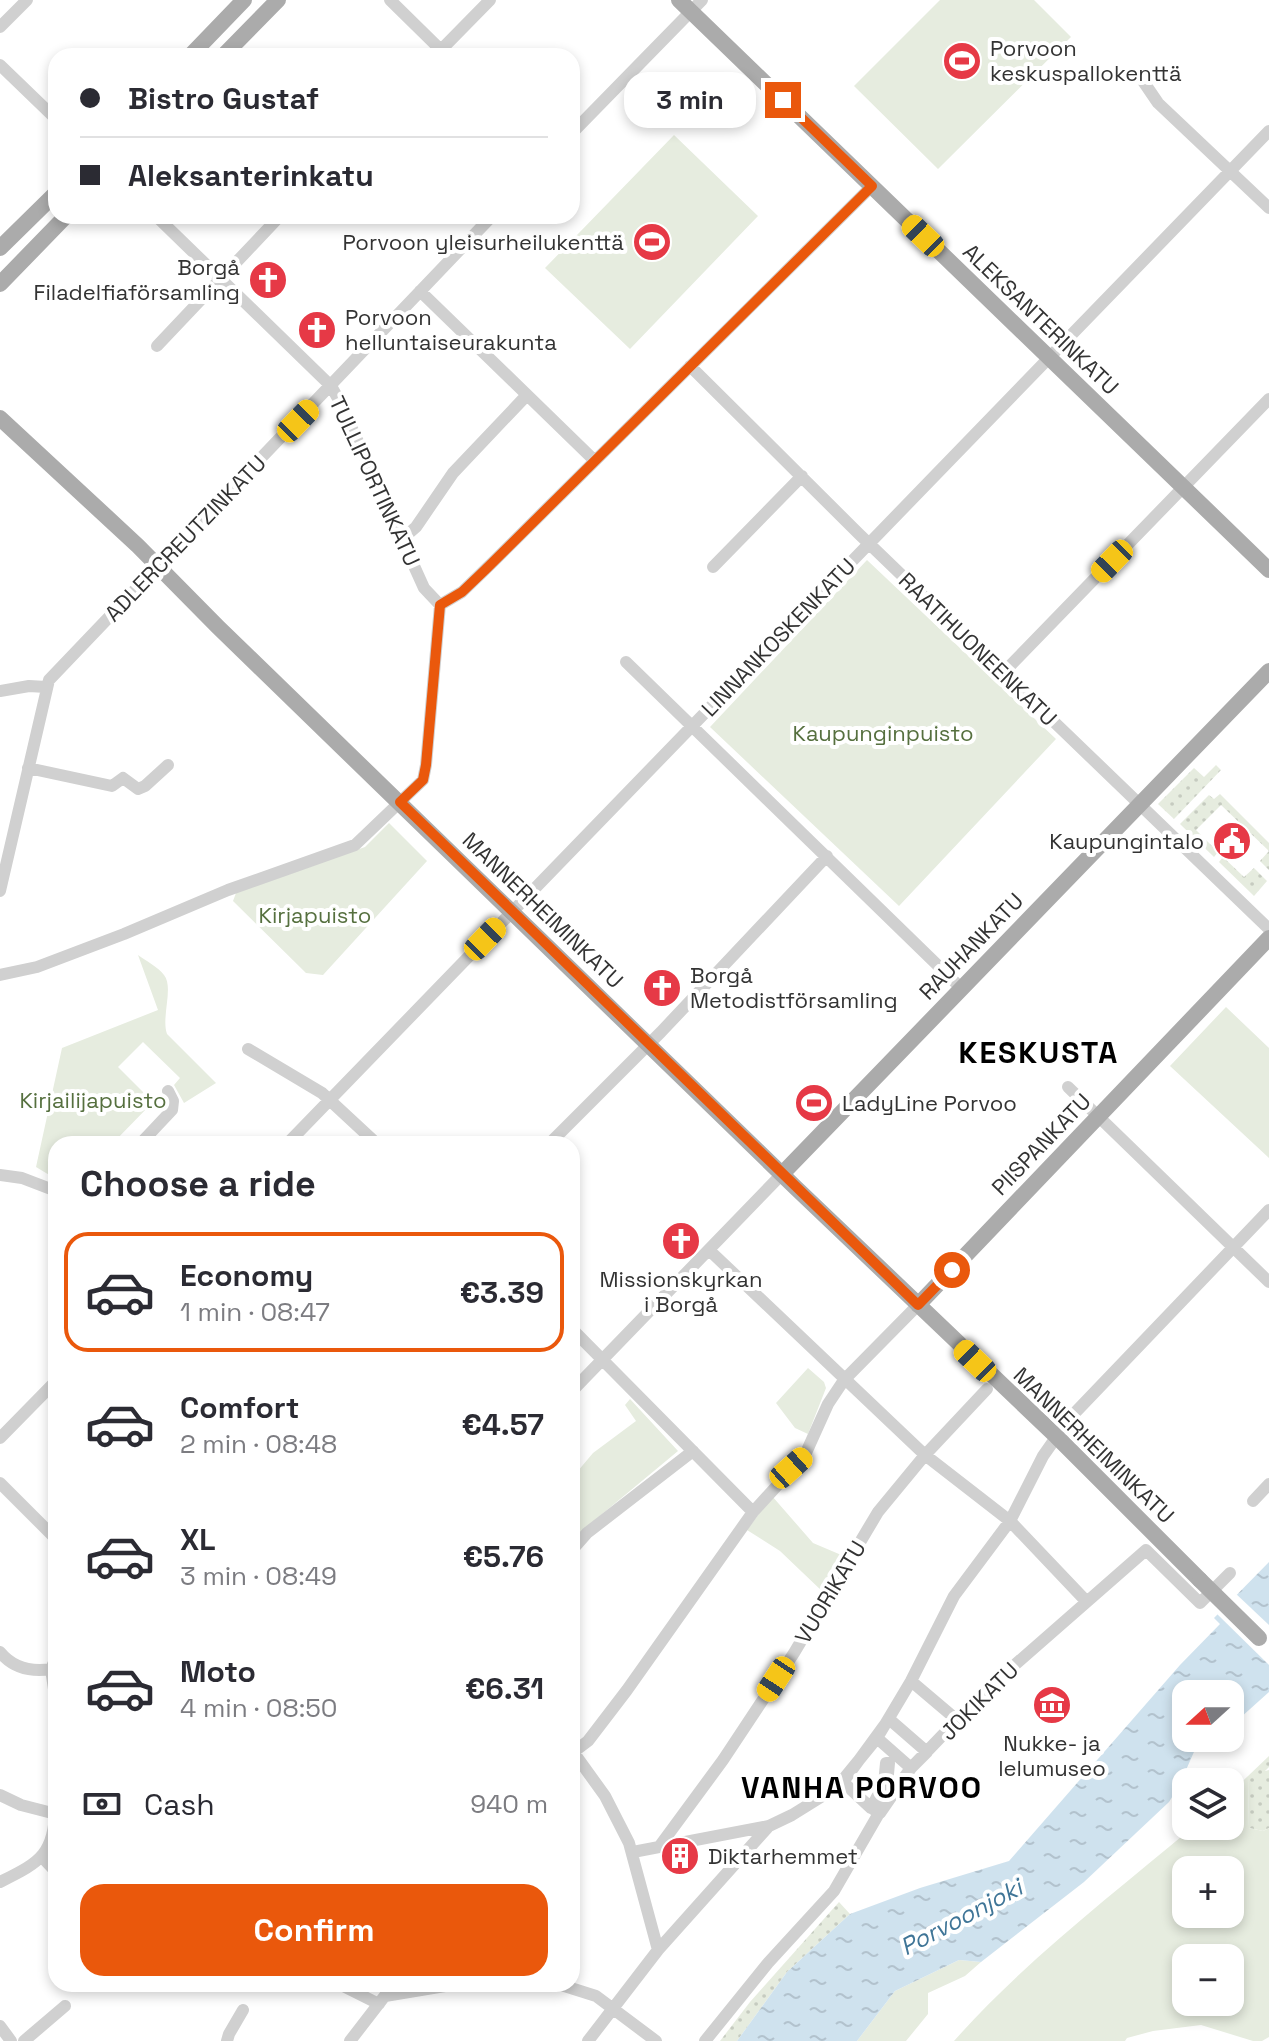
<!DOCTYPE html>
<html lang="en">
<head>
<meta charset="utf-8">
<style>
	:root { --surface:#fff; --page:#f7f7f7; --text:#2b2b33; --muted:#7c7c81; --line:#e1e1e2; --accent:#ea580c }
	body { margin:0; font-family:"Space Grotesk",sans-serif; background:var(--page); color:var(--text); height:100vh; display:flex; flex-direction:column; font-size:30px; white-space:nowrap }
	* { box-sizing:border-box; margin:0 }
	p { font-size:26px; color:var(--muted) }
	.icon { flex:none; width:44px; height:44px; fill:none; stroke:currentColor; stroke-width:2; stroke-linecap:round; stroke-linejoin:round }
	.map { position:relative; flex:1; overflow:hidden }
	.sheet { position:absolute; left:48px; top:1136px; width:532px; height:856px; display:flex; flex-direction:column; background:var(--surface); border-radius:24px; box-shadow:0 4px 12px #0003 }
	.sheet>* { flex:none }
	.hud { position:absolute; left:48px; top:48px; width:532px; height:176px; border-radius:24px; box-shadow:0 4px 12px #0003; display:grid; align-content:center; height:176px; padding:0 32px; background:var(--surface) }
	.needle { width:52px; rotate:249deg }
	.fabs { position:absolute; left:1172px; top:1680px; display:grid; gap:16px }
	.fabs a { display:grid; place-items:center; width:72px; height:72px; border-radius:16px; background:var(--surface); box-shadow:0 4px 12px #0003; font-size:40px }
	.end { position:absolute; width:36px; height:36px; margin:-18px; border:10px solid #ea580c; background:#fff; box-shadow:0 0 0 4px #fff }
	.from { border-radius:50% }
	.bubble { position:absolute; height:56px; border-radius:24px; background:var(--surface); box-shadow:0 4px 12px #0003; font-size:26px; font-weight:700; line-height:56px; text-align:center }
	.car { position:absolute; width:24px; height:48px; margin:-24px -12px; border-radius:10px; box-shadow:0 0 6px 2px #0007; background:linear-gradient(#f5c518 24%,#345 0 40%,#f5c518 0 76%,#345 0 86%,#f5c518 0) }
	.hud b { display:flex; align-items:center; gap:28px; height:76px; font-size:30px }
	.hud b+b { border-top:2px solid var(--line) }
	.hud i { width:20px; height:20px; background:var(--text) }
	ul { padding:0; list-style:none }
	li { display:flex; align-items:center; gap:24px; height:120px; margin:0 16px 12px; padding:0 16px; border:4px solid transparent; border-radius:24px }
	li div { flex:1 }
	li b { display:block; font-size:30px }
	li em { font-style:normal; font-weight:700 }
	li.current { border-color:var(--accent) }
	li>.icon { width:72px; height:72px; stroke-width:1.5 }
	h2 { padding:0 32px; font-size:36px; line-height:96px }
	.pay { display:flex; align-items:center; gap:20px; height:88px; padding:0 32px; font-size:30px }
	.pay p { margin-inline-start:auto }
	.cta { display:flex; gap:16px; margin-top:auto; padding:16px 32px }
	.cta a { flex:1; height:92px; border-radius:24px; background:var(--accent); color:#fff; font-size:32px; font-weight:700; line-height:92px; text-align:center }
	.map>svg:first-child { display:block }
	.grass { fill:url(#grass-dots) }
	.park { fill:#e6ecdf; fill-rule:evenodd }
	.water { fill:url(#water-ripples) }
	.pier { fill:#fff }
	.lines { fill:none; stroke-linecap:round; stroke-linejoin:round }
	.minor { stroke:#d0d0d0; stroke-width:12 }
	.major { stroke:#ababab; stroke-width:16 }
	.major-bridge { stroke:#ababab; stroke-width:16 }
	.route { stroke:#ea580c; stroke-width:10 }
	.labels { text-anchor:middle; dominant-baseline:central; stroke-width:8; stroke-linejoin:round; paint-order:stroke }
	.poi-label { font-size:22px; fill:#333; stroke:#fff; text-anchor:start }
	.street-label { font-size:22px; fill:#333; stroke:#fff }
	.park-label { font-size:22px; fill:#56703f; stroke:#fff }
	.water-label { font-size:24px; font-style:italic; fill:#3f7597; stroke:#fff }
	.district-label { font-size:30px; font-weight:bold; letter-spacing:2px; fill:#000; stroke:#fff }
</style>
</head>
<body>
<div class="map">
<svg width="1269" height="2041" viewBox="0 0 1269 2041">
	<defs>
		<pattern id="grass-dots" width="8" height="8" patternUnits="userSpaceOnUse" patternTransform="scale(2)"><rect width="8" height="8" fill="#e6ecdf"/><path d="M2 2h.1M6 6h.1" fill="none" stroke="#c6cbc0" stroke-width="1.8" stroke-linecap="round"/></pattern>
		<pattern id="water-ripples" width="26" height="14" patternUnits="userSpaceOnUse" patternTransform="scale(2)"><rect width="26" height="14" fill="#cfe2ee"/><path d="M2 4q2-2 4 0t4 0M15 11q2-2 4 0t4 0" fill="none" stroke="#b2c2cd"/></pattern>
	</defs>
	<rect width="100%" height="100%" fill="#fff"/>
	<!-- grass -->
	<path class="grass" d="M1216,765L1221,770L1174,819L1158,804L1194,768L1204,777Z
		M1220,794L1269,843V870L1260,861L1269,851L1221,805L1196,830L1218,852L1214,857L1180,824L1209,795L1214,799Z
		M1223,857L1244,877L1254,868L1267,881L1254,896L1219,862Z
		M1269,1756V1767L1265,1771L1269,1770V1828L1263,1831L1249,1828L1248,1776Z
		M839,1902L850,1914L787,1972L737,2041H720L750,2002Z"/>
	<!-- park -->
	<path class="park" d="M940,0H1034L1071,37L938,169L854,86Z
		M674,135L758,216L630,349L545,268Z
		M867,560L1056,739L899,906L710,727Z
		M389,823L427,861L323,975L306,973L233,901L236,893L365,847Z
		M138,955C146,961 158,967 164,975C174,987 161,1017 167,1034L216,1083L184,1103L174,1085L180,1078L143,1042L118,1067L153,1102L112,1144H56V1179L36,1167L62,1048L158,1010Z
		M1226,1007L1269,1048V1158L1170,1066Z
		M808,1368L824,1382L826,1388L808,1434L795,1428L776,1403Z
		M630,1399L678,1451L572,1539V1478L593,1453L636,1421L625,1405Z
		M772,1496L813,1543L846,1557L824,1593L780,1551L747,1530Z
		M1248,1776L1249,1828L1263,1831L1269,1828V2037L1262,2041H1253L1201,2025L1153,2031L1127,2038L1125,2041H954C1025,1961 1112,1895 1194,1826H1230V1793ZM1186,1870H1230V1914H1186ZM1186,1958H1230V2002H1186Z
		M959,1960L981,1962L965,1976L928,1993V2014L906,2041H857L895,1991Z"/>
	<!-- water -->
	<path class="water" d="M1269,1562V1692L1230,1727V1694H1186V1738H1216L1197,1745L1179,1786L1169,1802L1084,1882L981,1962L959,1960L895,1991L857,2041H737L787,1972L850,1914L920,1888L1009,1861L1180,1665L1220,1624L1214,1618Z"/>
	<!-- pier -->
	<path class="pier" d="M1234,1592L1269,1625V1665L1215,1612Z"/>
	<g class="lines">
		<!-- minor -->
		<path class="minor" d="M390,0L447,56
			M0,27L27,0
			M435,56L490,0
			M0,65L56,119
			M1143,81L1158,103L1269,208
			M572,133L702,0
			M420,291L595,461
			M157,346L280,216
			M690,366L859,534L1269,929
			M401,540L416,527L453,473L526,396
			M713,567L802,476
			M440,605L462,592L494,561L872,186
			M626,662L961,988
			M1003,673L1269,399
			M0,691L29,686L46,687
			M28,768L112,786L123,778L138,789L145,786L168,765
			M0,891L49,680L492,216
			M0,975L37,967L124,934L228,890L355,845L423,780L426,765L440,605L424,588L340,402L331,386L156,216
			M248,1049L322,1093L377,1144
			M1068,1087L1269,1282
			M140,1144L172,1110L173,1101L168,1091
			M287,1144L1269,131
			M549,1144L661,1032L827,856
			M0,1175L22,1178L56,1191
			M709,1250L925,1455L1010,1521L1086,1601
			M572,1329L753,1512
			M572,1391L782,1174
			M0,1438L56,1381
			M0,1483L56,1539
			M1253,1501L1269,1484
			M572,1550L587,1533L693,1451
			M0,1652C13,1668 31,1672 51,1669
			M56,1658L51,1669L56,1703
			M911,1681L957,1720
			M889,1719L927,1752L911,1768L880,1813L873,1809L887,1785L889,1763H886L884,1784L871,1808L843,1782Z
			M877,1738L911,1768
			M572,1753L588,1741L627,1690L753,1512L805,1455L828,1404L844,1380L918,1305
			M574,1753L605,1796L629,1843L658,1950
			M0,1795L21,1805L56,1814
			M659,1847L723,1760L794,1653L878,1512L925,1455L987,1389
			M633,1852L769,1826
			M42,1857L56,1872
			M0,1882C43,1861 53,1854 56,1806
			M339,1984L379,2004
			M558,1984L596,1996L656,2041
			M385,1996L457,1984
			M0,2026L11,2041
			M24,2041L65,2006
			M227,2041L229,2034L243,2010
			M350,2041L394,1984
			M588,2041L658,1950L769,1826L792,1815L837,1787L877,1738L911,1681L954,1596L1010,1521L1043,1456L1069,1419L1269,1210
			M705,2041L768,1963L834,1891L882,1808L911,1768L985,1691L1146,1550L1200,1603L1230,1573"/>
		<!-- major -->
		<path class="major" d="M679,0L1269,570
			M190,56L244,0
			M223,56L278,0
			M0,248L56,193
			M0,284L66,216
			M0,418L138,546L218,627L796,1188L1056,1436L1200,1580
			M782,1174L1269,671
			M918,1305L1269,938"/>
		<!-- major-bridge -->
		<path class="major-bridge" d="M1200,1580L1259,1638"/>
	</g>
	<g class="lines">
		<!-- route -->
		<path class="route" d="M783,100L872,186L485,570L462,592L440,605L426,765L423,780L400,802L918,1305L952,1270"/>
	</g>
	<!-- icons -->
	<defs>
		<symbol id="stadium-disc" viewBox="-11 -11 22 22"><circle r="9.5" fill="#e63946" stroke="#fff"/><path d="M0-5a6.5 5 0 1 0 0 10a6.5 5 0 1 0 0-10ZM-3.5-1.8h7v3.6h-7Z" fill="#fff"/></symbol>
		<symbol id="church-disc" viewBox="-11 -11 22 22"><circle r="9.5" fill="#e63946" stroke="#fff"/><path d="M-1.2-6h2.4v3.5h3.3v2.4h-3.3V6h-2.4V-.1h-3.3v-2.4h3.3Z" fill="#fff"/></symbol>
		<symbol id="civic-disc" viewBox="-11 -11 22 22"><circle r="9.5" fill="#e63946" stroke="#fff"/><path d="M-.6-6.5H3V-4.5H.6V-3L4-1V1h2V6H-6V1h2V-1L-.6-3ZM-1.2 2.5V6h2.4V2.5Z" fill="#fff"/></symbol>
		<symbol id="museum-disc" viewBox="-11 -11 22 22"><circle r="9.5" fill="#e63946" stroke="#fff"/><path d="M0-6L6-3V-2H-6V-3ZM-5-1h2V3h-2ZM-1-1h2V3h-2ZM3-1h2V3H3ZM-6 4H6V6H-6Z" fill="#fff"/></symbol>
		<symbol id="building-disc" viewBox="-11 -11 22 22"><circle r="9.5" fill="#e63946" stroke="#fff"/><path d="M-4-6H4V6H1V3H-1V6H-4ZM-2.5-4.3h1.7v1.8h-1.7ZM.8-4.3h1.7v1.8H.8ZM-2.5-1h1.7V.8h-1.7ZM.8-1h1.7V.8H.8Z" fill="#fff"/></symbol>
	</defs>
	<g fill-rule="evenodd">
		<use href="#stadium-disc" x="940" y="39" width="44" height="44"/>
		<use href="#stadium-disc" x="630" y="220" width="44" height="44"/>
		<use href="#church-disc" x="246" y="258" width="44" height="44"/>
		<use href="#church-disc" x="295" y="308" width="44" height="44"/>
		<use href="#civic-disc" x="1210" y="819" width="44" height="44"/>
		<use href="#church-disc" x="640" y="966" width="44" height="44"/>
		<use href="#stadium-disc" x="792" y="1081" width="44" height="44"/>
		<use href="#church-disc" x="659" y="1219" width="44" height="44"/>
		<use href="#museum-disc" x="1030" y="1683" width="44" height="44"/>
		<use href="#building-disc" x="658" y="1834" width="44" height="44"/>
	</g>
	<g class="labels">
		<!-- poi labels -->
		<g class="poi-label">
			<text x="990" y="48">Porvoon<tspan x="990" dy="25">keskuspallokenttä</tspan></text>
			<text x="624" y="242" text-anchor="end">Porvoon yleisurheilukenttä</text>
			<text x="240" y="267" text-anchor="end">Borgå<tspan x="240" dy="25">Filadelfiaförsamling</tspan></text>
			<text x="345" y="317">Porvoon<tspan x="345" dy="25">helluntaiseurakunta</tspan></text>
			<text x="1204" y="841" text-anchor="end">Kaupungintalo</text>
			<text x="690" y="975">Borgå<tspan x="690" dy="25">Metodistförsamling</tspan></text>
			<text x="842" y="1103">LadyLine Porvoo</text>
			<text x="681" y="1279" text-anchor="middle">Missionskyrkan<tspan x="681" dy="25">i Borgå</tspan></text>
			<text x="1052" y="1743" text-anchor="middle">Nukke- ja<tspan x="1052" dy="25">lelumuseo</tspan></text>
			<text x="708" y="1856">Diktarhemmet</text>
		</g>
		<!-- street labels -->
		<g class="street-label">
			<text transform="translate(1041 319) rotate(44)">ALEKSANTERINKATU</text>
			<text transform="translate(375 481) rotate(65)">TULLIPORTINKATU</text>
			<text transform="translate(185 538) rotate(-46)">ADLERCREUTZINKATU</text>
			<text transform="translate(778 637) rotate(-46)">LINNANKOSKENKATU</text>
			<text transform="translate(978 649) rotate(44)">RAATIHUONEENKATU</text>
			<text transform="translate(543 910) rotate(44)">MANNERHEIMINKATU</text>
			<text transform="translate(971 946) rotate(-46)">RAUHANKATU</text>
			<text transform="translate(1041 1144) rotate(-46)">PIISPANKATU</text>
			<text transform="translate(1094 1445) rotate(44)">MANNERHEIMINKATU</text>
			<text transform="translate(830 1592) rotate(-59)">VUORIKATU</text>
			<text transform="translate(979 1701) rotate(-45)">JOKIKATU</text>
		</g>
		<!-- park labels -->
		<g class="park-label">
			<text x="883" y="733">Kaupunginpuisto</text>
			<text x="315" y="915">Kirjapuisto</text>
			<text x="93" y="1100">Kirjailijapuisto</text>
		</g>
		<!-- water labels -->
		<g class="water-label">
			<text transform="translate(961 1917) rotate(-28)">Porvoonjoki</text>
		</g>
		<!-- district labels -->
		<g class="district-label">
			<text x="1039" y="1052">KESKUSTA</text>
			<text x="862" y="1787">VANHA PORVOO</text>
		</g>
	</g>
</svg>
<div class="fabs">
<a><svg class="needle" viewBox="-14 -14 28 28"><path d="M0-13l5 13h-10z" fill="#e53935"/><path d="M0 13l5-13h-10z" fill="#7c7c81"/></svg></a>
<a><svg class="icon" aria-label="layers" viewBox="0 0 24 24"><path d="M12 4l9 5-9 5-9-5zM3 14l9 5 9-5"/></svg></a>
<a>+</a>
<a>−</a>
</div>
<i class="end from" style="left:952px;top:1270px"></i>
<i class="end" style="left:783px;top:100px"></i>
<div class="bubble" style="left:624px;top:72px;width:132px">3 min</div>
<i class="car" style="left:923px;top:236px;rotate:314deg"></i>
<i class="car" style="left:298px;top:421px;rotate:44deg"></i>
<i class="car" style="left:1112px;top:561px;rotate:224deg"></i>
<i class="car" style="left:485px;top:939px;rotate:44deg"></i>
<i class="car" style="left:975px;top:1361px;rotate:314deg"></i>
<i class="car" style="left:791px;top:1468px;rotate:48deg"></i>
<i class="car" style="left:776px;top:1679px;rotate:213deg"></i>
<div class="hud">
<b><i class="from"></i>Bistro Gustaf</b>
<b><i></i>Aleksanterinkatu</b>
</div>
<section class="sheet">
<h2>Choose a ride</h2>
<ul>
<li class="current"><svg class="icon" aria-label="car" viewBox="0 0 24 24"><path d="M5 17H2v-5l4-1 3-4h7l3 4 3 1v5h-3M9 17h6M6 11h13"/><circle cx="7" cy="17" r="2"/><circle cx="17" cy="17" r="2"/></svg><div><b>Economy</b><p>1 min · 08:47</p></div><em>€3.39</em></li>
<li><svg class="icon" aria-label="car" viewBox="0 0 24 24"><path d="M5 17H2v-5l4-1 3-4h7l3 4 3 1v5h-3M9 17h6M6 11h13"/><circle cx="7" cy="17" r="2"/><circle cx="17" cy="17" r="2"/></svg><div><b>Comfort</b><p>2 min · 08:48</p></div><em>€4.57</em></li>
<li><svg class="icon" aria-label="car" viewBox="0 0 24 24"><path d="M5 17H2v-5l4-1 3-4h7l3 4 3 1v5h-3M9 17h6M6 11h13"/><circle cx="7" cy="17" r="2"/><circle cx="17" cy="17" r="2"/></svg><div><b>XL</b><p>3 min · 08:49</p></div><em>€5.76</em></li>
<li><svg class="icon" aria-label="car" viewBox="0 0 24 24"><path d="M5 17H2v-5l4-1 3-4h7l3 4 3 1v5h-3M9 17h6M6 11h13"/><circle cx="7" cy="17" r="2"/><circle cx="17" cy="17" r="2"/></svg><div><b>Moto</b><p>4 min · 08:50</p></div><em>€6.31</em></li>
</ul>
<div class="pay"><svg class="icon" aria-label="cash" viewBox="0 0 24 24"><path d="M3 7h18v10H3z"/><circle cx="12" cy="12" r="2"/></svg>Cash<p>940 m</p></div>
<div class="cta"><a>Confirm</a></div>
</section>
</div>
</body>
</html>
